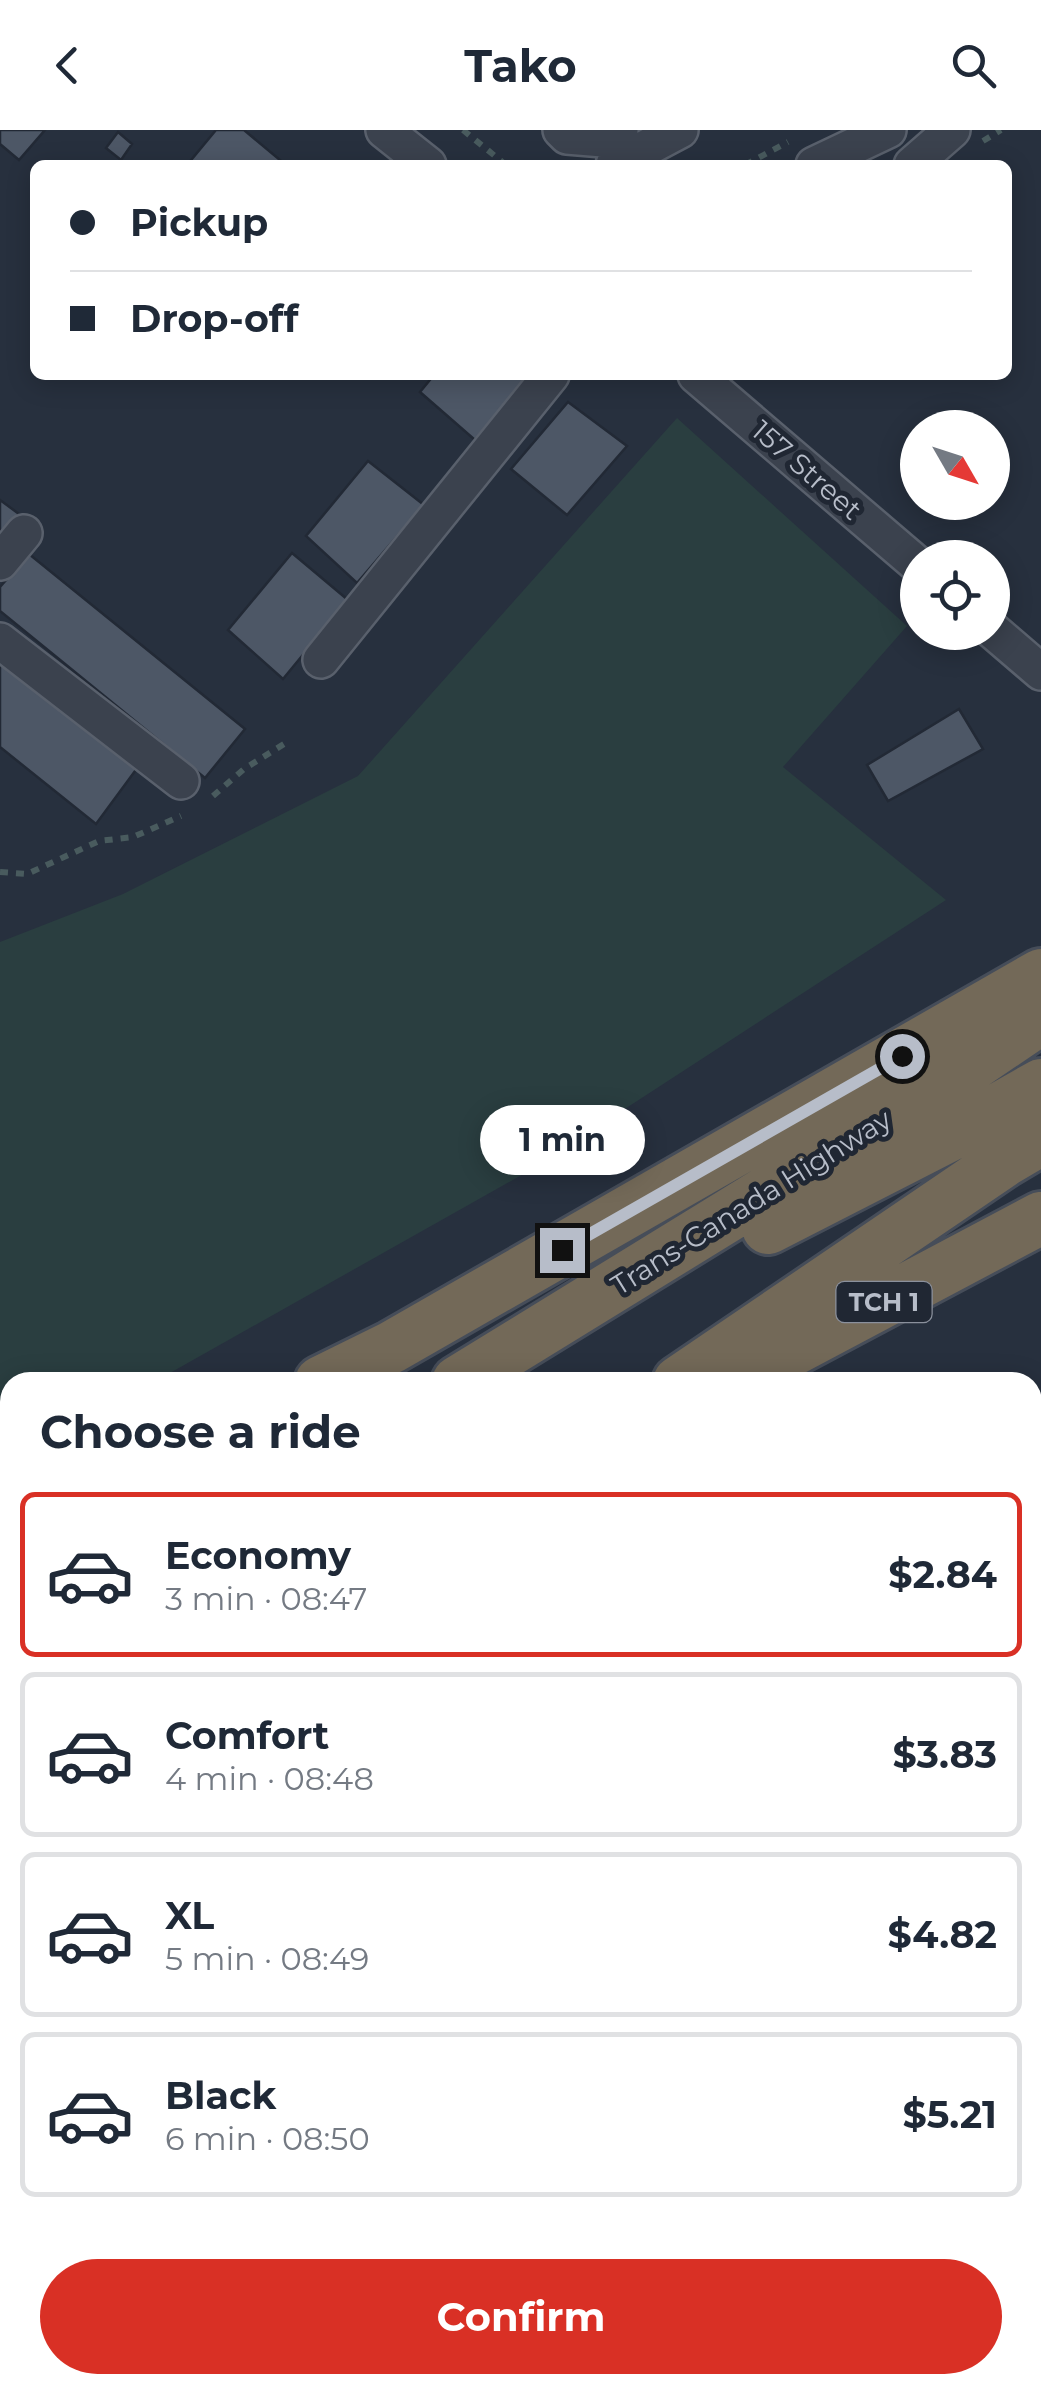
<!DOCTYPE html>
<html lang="en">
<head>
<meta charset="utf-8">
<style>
	:root { --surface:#fff; --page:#f6f6f7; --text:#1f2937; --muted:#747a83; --line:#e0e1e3; --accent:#d93025 }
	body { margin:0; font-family:Montserrat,sans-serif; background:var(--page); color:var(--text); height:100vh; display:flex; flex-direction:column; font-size:38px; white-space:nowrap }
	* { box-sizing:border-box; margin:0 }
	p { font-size:32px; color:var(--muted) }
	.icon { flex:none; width:55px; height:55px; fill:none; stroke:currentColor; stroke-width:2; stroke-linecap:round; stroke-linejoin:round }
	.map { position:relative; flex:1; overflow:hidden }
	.sheet { position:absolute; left:0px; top:1242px; width:1042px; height:1022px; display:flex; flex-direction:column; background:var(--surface); border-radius:30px 30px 0 0; box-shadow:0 5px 25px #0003 }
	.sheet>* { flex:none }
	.guide { position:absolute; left:30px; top:30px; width:982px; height:220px; border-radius:15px; box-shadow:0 5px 25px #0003; display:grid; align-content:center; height:220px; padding:0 40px; background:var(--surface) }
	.needle { width:65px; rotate:129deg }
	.controls { position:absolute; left:900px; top:280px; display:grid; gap:20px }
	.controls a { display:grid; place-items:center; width:110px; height:110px; border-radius:50%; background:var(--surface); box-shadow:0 5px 25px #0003; font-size:50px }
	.end { position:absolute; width:45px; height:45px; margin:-22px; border:12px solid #b7bdc9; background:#111; box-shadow:0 0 0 5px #111 }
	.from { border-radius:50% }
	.bubble { position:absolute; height:70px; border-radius:35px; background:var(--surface); box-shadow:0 5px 25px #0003; font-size:32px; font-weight:700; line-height:70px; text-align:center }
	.guide b { display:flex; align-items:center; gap:35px; height:95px; font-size:38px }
	.guide b+b { border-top:2px solid var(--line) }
	.guide i { width:25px; height:25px; background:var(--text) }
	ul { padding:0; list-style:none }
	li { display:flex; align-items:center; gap:30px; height:165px; margin:0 20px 15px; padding:0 20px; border:5px solid var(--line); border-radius:15px }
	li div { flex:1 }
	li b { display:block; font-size:38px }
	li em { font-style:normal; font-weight:700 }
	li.on { border-color:var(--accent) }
	li>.icon { width:90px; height:90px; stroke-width:1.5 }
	h2 { padding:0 40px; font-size:45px; line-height:120px }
	.button { display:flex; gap:20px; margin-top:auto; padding:20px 40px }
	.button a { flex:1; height:115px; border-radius:60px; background:var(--accent); color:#fff; font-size:40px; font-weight:700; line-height:115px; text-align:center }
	header { display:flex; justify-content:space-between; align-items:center; height:130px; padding:0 40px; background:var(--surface); font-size:45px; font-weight:700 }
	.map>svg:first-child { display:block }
	.green { fill:#2a3e40 }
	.building { fill:#4d5766; stroke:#222935; stroke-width:2.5 }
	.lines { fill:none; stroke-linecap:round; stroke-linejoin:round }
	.minor-casing { stroke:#59606c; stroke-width:40 }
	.highway-casing { stroke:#464d59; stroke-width:58 }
	.path { stroke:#495b5e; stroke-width:6; stroke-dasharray:8 8; stroke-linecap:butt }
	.minor { stroke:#3b424e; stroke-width:35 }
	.highway { stroke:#736958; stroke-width:52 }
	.route { stroke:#b7bdc9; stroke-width:12 }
	.labels { text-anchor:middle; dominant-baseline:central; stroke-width:10; stroke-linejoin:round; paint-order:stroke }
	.shield { fill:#202733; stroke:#8a909c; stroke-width:2.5 }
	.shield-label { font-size:25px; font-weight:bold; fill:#b7bdc9 }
	.street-label { font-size:28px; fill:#b7bdc9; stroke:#202733 }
</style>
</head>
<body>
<header><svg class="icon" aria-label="back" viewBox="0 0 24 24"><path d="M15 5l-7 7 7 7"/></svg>Tako<svg class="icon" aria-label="search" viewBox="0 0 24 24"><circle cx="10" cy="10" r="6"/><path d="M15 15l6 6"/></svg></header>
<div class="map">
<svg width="1041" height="2264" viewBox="0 0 1041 2264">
	<rect width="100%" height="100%" fill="#27303e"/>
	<!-- green -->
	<path class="green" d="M677,288L907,496L783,637L946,770L534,1038L154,1252H10V1334L0,1340V812L123,764L358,646Z"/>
	<!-- building -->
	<path class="building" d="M0,0H45L19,30L0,14Z
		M216,0H244L286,35H187Z
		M118,2L132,14L121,30L106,18Z
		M434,245H529L475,310L420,262Z
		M568,272L627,316L567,385L511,339Z
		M368,331L424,375L357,453L306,406Z
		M0,370L19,384L0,406Z
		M292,423L348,470L283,549L228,500Z
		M29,424L245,599L205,648L0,481V457Z
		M0,530L138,637L96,694L0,617Z
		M959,579L983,619L888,671L867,635Z
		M1041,1513V1572L1032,1565V1524Z
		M1032,1583L1041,1589V1627L1032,1638Z
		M0,1995L10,2003V2076L0,2068Z
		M1033,2022L1041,2029L1039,2127L1032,2121Z
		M0,2082L10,2090V2127L0,2139Z
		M165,2255H226L218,2264H175Z
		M868,2255H911L905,2264H881Z"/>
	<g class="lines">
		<defs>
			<path id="minor" d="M384,0L428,35
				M561,0L567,6L603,9L620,0
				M614,35L680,0
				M814,35L888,0
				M912,35L952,0
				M696,245L918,435
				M0,432L24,403
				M992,500L1041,542
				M0,511L181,651
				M321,530L551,245
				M1032,1787L1041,1777
				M1032,1896L1041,1902
				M0,2233L10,2221
				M698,2255L709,2264
				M642,2264L649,2255"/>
			<path id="highway" d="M768,1098L981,989L1041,955
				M321,1252L392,1217L1041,845
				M458,1252L957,945L1041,888
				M679,1252L1004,1031L1041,1009
				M732,1252L1041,1088
				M0,1414L10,1409
				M0,1511L10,1506
				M0,1650L10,1645
				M0,1708L10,1701"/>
		</defs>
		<!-- minor casing -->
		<use href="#minor" class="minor-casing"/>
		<!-- highway casing -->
		<use href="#highway" class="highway-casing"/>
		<!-- path -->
		<path class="path" d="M463,0L506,35
			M983,11L1001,0
			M745,35L788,12
			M213,666L244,639L284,614
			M0,742L27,744L99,711L133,707L181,686"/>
		<!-- minor -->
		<use href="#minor" class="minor"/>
		<!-- highway -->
		<use href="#highway" class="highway"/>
	</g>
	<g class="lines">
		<!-- route -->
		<path class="route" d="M562,1120L902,926"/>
	</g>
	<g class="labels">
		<!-- shield labels -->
		<rect class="shield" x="836.5" y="1152" width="95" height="40" rx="8"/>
		<g class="shield-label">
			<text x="884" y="1172">TCH 1</text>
		</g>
		<!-- street labels -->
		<g class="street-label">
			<text transform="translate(807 340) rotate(41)">157 Street</text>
			<text transform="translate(751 1072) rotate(-32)">Trans-Canada Highway</text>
		</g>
	</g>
</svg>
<div class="controls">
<a><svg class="needle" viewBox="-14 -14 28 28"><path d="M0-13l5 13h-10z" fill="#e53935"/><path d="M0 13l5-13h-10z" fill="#747a83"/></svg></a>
<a><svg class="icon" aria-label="locate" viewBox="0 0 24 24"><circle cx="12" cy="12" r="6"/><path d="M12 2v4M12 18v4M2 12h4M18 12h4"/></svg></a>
</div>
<i class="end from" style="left:902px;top:926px"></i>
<i class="end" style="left:562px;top:1120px"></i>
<div class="bubble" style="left:480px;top:975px;width:165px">1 min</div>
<div class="guide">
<b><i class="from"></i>Pickup</b>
<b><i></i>Drop-off</b>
</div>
<section class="sheet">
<h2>Choose a ride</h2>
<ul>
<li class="on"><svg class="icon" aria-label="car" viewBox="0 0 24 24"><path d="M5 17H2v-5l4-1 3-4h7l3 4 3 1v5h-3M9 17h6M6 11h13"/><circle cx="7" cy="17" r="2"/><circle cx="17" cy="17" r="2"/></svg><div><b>Economy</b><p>3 min · 08:47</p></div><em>$2.84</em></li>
<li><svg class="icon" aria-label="car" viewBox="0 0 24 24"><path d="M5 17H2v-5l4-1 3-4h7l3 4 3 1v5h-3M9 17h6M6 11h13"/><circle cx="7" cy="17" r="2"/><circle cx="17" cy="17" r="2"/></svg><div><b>Comfort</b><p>4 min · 08:48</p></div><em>$3.83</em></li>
<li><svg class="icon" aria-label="car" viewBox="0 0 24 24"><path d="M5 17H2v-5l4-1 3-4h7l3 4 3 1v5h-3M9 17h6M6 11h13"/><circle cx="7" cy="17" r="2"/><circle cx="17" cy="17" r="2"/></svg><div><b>XL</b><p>5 min · 08:49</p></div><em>$4.82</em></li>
<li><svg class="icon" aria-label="car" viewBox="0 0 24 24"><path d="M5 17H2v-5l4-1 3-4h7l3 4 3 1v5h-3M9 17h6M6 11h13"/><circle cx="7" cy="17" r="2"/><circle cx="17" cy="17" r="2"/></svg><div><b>Black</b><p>6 min · 08:50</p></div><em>$5.21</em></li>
</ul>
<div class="button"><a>Confirm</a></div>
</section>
</div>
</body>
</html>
